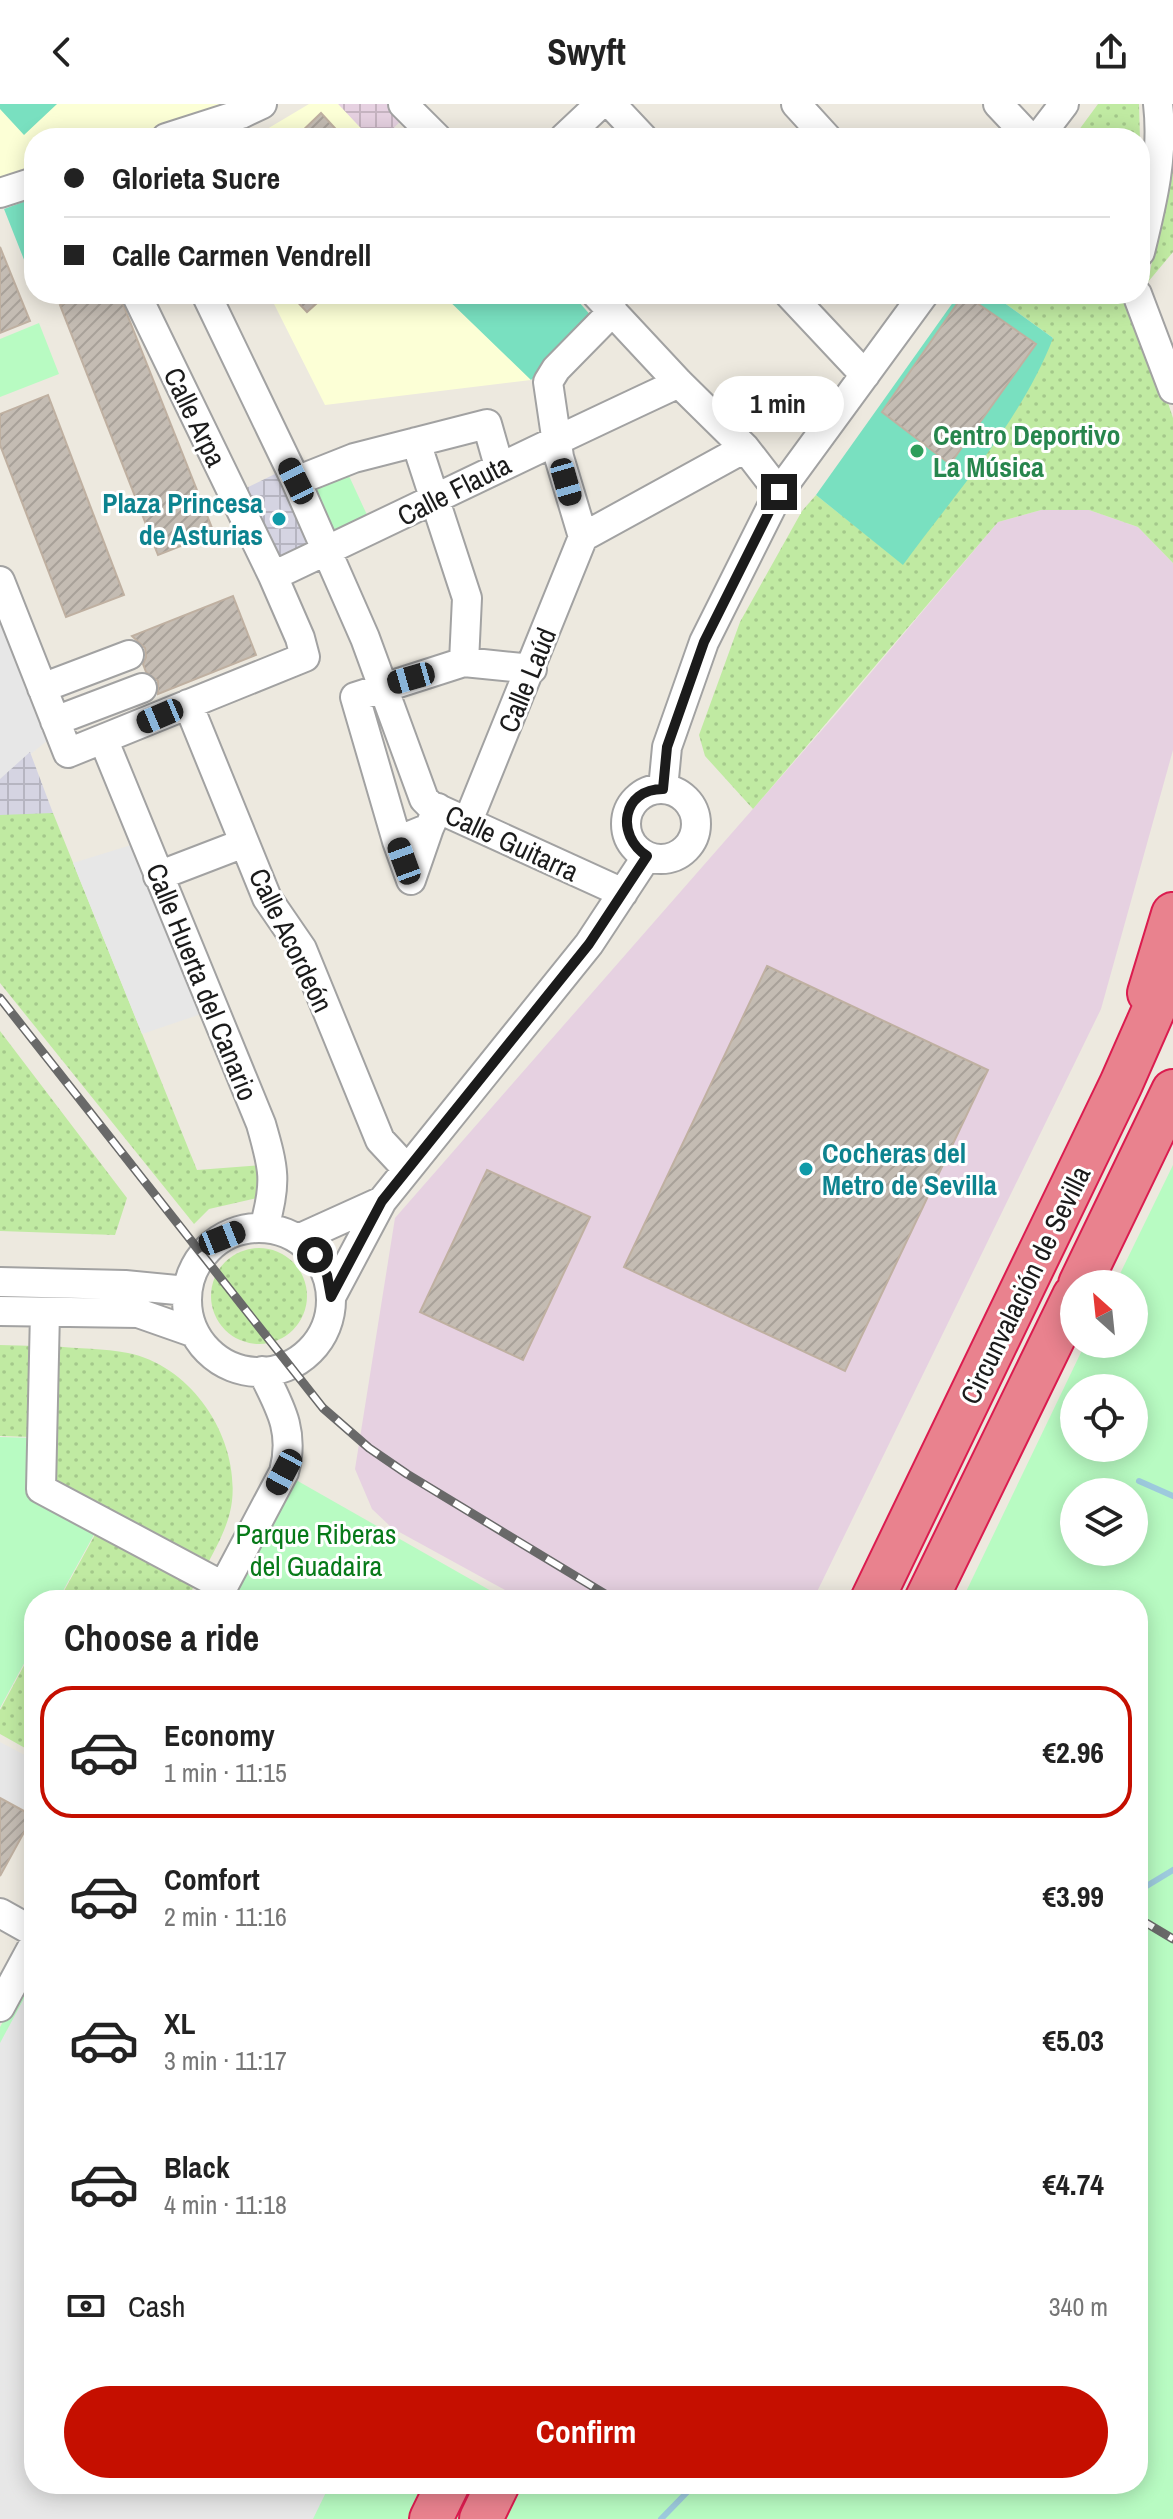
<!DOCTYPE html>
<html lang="en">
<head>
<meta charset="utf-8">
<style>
	:root { --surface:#fff; --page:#f2f2f2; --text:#222; --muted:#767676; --line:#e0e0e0; --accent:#c50f00 }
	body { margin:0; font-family:"Archivo Narrow",sans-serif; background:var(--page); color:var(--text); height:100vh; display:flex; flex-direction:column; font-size:30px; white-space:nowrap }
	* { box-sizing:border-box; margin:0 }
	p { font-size:26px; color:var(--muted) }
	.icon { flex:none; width:44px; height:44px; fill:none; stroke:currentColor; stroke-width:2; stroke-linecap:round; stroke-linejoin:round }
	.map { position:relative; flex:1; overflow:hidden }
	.drawer { position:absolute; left:24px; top:1486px; width:1124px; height:904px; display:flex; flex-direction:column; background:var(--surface); border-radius:32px; box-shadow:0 4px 20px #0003 }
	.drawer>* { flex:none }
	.top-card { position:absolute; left:24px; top:24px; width:1126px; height:176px; border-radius:32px; box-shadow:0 4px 20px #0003; display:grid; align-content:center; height:176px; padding:0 40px; background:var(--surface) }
	.needle { width:52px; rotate:333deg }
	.buttons { position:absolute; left:1060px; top:1166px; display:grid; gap:16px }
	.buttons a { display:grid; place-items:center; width:88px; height:88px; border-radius:50%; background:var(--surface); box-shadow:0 4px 20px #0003; font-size:40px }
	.end { position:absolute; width:36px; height:36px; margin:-18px; border:10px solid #1b1b1b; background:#fff; box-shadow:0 0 0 4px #fff }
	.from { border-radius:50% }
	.bubble { position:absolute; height:56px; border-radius:28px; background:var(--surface); box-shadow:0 4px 20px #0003; font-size:26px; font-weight:700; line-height:56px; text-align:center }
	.car { position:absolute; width:24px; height:48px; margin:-24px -12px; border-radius:10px; box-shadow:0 0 6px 2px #0007; background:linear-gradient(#222 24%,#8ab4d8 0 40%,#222 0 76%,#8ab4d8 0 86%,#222 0) }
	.top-card b { display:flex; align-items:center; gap:28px; height:76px; font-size:30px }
	.top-card b+b { border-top:2px solid var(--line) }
	.top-card i { width:20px; height:20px; background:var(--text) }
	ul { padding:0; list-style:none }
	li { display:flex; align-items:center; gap:24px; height:132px; margin:0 16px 12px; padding:0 24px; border:4px solid transparent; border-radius:32px }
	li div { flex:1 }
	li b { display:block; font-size:30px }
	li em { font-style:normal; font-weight:700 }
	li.selected { border-color:var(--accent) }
	li>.icon { width:72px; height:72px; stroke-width:1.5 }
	h2 { padding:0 40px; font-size:36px; line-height:96px }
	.pay { display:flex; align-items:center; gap:20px; height:88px; padding:0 40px; font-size:30px }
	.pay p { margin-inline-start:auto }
	.button { display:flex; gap:16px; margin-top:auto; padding:16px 40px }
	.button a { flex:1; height:92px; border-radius:48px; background:var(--accent); color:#fff; font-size:32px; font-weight:700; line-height:92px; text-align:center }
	header { display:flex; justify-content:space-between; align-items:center; height:104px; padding:0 40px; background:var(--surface); font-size:36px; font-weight:700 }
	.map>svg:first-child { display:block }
	.industrial { fill:url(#industrial-grid) }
	.education { fill:#fcffd6 }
	.railway { fill:#e6d1e1 }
	.grass { fill:url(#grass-dots) }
	.park { fill:#b8fbc2; fill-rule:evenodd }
	.pitch { fill:#79e0c0 }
	.parking { fill:#e7e7e7 }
	.plaza { fill:url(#plaza-grid) }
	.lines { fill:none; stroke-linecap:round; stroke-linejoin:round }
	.stream { stroke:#9dcadd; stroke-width:6 }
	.building { fill:url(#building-hatch); stroke:#bfb0a1; stroke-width:2 }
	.minor-casing { stroke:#a2a2a2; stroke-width:32 }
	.highway-casing { stroke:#db1c4f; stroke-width:46 }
	.minor { stroke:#fff; stroke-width:28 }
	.highway { stroke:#e9828e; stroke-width:42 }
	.rail-casing { stroke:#696969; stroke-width:9 }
	.rail { stroke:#fff; stroke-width:6; stroke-dasharray:18; stroke-linecap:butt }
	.route { stroke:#1b1b1b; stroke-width:10 }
	.leisure-dot { fill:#2e9e5b; stroke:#fff; stroke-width:3 }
	.culture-dot { fill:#0f9aa8; stroke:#fff; stroke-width:3 }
	.labels { text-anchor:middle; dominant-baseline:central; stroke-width:6; stroke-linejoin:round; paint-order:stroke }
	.street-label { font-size:28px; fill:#1b1b1b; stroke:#fff }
	.leisure-label { font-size:28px; font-weight:bold; fill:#27864d; stroke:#fff; text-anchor:start }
	.culture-label { font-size:28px; font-weight:bold; fill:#0d838f; stroke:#fff; text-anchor:end }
	.park-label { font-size:28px; fill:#077a19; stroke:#fff }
</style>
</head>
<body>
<header><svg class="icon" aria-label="back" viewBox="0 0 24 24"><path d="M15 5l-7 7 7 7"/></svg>Swyft<svg class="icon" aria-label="share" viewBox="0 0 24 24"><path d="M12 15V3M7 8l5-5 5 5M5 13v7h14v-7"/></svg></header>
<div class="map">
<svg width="1173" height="2415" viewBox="0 0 1173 2415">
	<defs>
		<pattern id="industrial-grid" width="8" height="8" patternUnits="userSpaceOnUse" patternTransform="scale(2)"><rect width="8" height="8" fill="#e6d1e1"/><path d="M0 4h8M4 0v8" fill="none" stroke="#c5b3c0"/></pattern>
		<pattern id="grass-dots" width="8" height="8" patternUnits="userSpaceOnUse" patternTransform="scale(2)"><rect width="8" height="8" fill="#c0eaa2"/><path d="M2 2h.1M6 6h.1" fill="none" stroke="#a4c88b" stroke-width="1.8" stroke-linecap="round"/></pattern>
		<pattern id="plaza-grid" width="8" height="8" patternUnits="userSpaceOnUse" patternTransform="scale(2)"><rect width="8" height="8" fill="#d5d4e2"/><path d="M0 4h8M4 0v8" fill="none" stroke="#b6b5c1"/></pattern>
		<pattern id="building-hatch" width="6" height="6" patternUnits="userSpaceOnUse" patternTransform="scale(2)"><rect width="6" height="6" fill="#c4bcb3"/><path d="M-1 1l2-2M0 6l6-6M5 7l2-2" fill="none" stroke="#a8a199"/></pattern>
	</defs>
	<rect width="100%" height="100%" fill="#ede9df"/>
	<!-- industrial -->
	<path class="industrial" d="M338,0H390L404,14L383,34H370Z"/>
	<!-- education -->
	<path class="education" d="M0,0H239L138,34H34V67L0,78Z
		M309,0H338L370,34H252Z
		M269,190H572L593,214L531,276L325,301Z"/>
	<!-- railway -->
	<path class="railway" d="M1041,406H1089L1138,423L1173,459V646L1101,905L813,1496H523L392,1424L372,1405L355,1365L395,1114L836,610L998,418Z"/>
	<!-- grass -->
	<path class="grass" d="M1098,0H1139L1141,73L1140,80V34H1073Z
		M1170,0H1173V148L1148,178L1173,52Z
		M992,190H1132L1173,314V459L1138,423L1089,406H1041L998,418L753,705L705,652L699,631L740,518L802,407L816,391L903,460L1053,234Z
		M4,709H53L197,1066L263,1061L266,1092L209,1105L194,1120L0,879V711Z
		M0,927L127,1094L115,1131L0,1127Z
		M211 1192a48 48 0 1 1 96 0a48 48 0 1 1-96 0Z
		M0,1241L37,1242L34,1333L0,1332Z
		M54,1242C78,1245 104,1244 128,1249C192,1262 239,1333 232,1397C229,1422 216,1443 205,1465L53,1380Z
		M97,1427L195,1480L187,1496H59Z
		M34,1543V1649L0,1630V1606Z"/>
	<!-- park -->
	<path class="park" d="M39,219L59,270L0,293V235Z
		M343,359L374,426L327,447L296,377Z
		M1173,1061V2415H0V1923L34,1860V2380H1138V1496H962L1085,1240H1134V1180H1115ZM1074,1284H1134V1344H1074ZM1074,1388H1134V1448H1074Z
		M0,1333L35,1334L32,1392L96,1427L58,1496H34V1541L0,1604Z
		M296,1376L507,1496H231Z"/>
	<!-- pitch -->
	<path class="pitch" d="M0,0H57L24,31L0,5Z
		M34,94V181L4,105Z
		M442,190H572L593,214L531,276Z
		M959,190H992L1053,234C1023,314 954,391 903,461L816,391Z"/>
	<!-- parking -->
	<path class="parking" d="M0,484L59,627L0,675Z
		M144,737L213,906L142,930L73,759Z
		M0,1638L34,1656V1711L0,1693Z
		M34,1876V2380H330L313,2415H0V1939Z"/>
	<!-- plaza -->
	<path class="plaza" d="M283,366L317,443L276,463L240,387Z
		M30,648L53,709L0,711V675Z"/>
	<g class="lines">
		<!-- stream -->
		<path class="stream" d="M1139,1377L1173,1392
			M1138,1793L1145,1783L1173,1766
			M661,2415L695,2380"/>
	</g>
	<!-- building -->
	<path class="building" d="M321,9L344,34H295Z
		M0,143L30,217L0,229Z
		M90,190H119L214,429L158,451L60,201Z
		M290,190H327L307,208Z
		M964,190L1036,240L950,360L882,308Z
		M48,291L124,491L66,513L0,341V310Z
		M233,492L256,551L158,590V577L146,568L143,560L146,553L145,544L132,532Z
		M767,862L988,966L845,1267L624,1163Z
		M487,1066L590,1113L523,1256L420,1208Z
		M0,1694L33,1712L0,1772Z"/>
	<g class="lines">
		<defs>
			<path id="minor" d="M403,0L437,34
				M611,0L643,34
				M796,0L827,34
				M998,0L1030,34
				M166,34L241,10L262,0
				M564,34L600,0
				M1038,34L1064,0
				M0,89L34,78
				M1140,148C1152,99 1164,51 1158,0
				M206,190L296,377L365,534L424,695L430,701L623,789
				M596,190L679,279L745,344L779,388
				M789,190L865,271
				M1137,190L1173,285
				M416,338L467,494L464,558
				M296,377L354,354L487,320L499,362
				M583,433L559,353L548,278L556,265L613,207
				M273,472C408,408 543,342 679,279
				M0,477L68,649L305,553L300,534L273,472L136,190
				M42,584L129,551
				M188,600L267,794L302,845L380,1036L407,1065
				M55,617L142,584
				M104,637L261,1020C274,1065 277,1078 264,1124
				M626 720a35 35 0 1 1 70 0a35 35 0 1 1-70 0Z
				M663,685L667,643L704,538L779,388L924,190
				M438,704L429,724L397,737L355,593L464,558L532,565
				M468,717L583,433L745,344
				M397,737L411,776L429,724
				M158,772L244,739
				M187 1196a72 72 0 1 1 144 0a72 72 0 1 1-144 0Z
				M298,1135L382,1097
				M0,1178L125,1181L187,1187
				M331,1193L382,1097L589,840L647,752
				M0,1207L138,1209L195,1229
				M45,1208L41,1385L223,1482
				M216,1496L284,1368C295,1327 280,1303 262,1267
				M0,1809L34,1828
				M0,1903L34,1840"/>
			<path id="highway" d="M1149,889L1173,810
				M1080,1180L1173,987
				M872,1496L1121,980L1173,862
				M926,1496L1074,1192
				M431,2415L448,2380
				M481,2415L498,2380"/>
		</defs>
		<!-- minor casing -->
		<use href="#minor" class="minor-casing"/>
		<!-- highway casing -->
		<use href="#highway" class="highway-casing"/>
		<!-- minor -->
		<use href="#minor" class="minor"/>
		<!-- highway -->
		<use href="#highway" class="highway"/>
		<defs>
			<path id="rail" d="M0,894L323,1304L369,1344L407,1370L615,1496
				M1138,1814L1173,1835"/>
		</defs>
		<!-- rail casing -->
		<use href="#rail" class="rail-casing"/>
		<!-- rail -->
		<use href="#rail" class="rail"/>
	</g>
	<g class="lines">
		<!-- route -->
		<path class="route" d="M315,1151L327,1171L331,1193L382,1097L589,840L647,752C615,731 622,685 663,685L667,643L704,538L779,388"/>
	</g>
	<!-- markers -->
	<circle class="leisure-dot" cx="917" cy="347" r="8"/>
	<g class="culture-dot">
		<circle cx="279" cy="415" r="8"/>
		<circle cx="806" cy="1065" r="8"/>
	</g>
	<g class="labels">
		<!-- street labels -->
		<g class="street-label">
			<text transform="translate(195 313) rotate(64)">Calle Arpa</text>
			<text transform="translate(454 386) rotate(-27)">Calle Flauta</text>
			<text transform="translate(527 576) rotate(-68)">Calle Laúd</text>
			<text transform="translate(512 739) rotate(25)">Calle Guitarra</text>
			<text transform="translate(291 836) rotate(64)">Calle Acordeón</text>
			<text transform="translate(202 878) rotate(68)">Calle Huerta del Canario</text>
			<text transform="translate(1025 1181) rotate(-64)">Circunvalación de Sevilla</text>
		</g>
		<!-- leisure labels -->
		<g class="leisure-label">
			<text x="933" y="331">Centro Deportivo<tspan x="933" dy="32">La Música</tspan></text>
		</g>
		<!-- culture labels -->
		<g class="culture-label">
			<text x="263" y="399">Plaza Princesa<tspan x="263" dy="32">de Asturias</tspan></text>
			<text x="822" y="1049" text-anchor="start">Cocheras del<tspan x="822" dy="32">Metro de Sevilla</tspan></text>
		</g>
		<!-- park labels -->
		<g class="park-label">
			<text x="316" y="1430">Parque Riberas<tspan x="316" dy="32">del Guadaira</tspan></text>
		</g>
	</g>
</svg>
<div class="buttons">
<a><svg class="needle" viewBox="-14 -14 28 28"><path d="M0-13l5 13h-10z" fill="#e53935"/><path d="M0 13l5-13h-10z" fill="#767676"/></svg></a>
<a><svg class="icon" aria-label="locate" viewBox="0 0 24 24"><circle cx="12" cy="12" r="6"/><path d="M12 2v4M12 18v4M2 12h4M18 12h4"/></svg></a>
<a><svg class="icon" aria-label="layers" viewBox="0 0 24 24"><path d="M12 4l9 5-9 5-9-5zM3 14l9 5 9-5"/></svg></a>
</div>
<i class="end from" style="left:315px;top:1151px"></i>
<i class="end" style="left:779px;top:388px"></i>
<div class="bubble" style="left:712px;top:272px;width:132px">1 min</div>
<i class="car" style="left:296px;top:377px;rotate:334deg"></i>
<i class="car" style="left:566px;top:378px;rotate:164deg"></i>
<i class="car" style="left:411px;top:574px;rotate:254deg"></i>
<i class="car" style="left:160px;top:612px;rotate:247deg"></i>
<i class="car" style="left:404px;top:757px;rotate:340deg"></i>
<i class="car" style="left:222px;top:1134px;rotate:68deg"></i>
<i class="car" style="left:284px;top:1368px;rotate:208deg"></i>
<div class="top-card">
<b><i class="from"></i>Glorieta Sucre</b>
<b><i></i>Calle Carmen Vendrell</b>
</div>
<section class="drawer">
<h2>Choose a ride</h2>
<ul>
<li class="selected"><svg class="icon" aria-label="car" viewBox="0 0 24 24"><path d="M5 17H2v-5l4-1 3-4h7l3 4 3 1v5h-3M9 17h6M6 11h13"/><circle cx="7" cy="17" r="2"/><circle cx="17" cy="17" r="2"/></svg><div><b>Economy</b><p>1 min · 11:15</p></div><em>€2.96</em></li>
<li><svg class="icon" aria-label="car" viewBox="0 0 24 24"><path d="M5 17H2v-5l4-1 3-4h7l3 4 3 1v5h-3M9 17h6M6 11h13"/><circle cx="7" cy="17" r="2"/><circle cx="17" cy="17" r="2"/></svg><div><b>Comfort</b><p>2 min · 11:16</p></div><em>€3.99</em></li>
<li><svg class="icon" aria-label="car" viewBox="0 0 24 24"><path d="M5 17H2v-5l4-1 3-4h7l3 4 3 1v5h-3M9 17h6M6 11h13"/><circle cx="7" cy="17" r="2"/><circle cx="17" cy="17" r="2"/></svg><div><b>XL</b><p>3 min · 11:17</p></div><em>€5.03</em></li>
<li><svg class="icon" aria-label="car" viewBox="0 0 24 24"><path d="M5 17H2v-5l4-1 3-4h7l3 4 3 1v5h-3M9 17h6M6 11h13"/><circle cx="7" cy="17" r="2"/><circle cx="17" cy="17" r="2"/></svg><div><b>Black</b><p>4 min · 11:18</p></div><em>€4.74</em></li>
</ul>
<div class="pay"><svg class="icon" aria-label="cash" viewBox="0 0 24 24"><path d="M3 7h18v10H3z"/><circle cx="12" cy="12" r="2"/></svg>Cash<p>340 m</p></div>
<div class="button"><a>Confirm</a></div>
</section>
</div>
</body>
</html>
